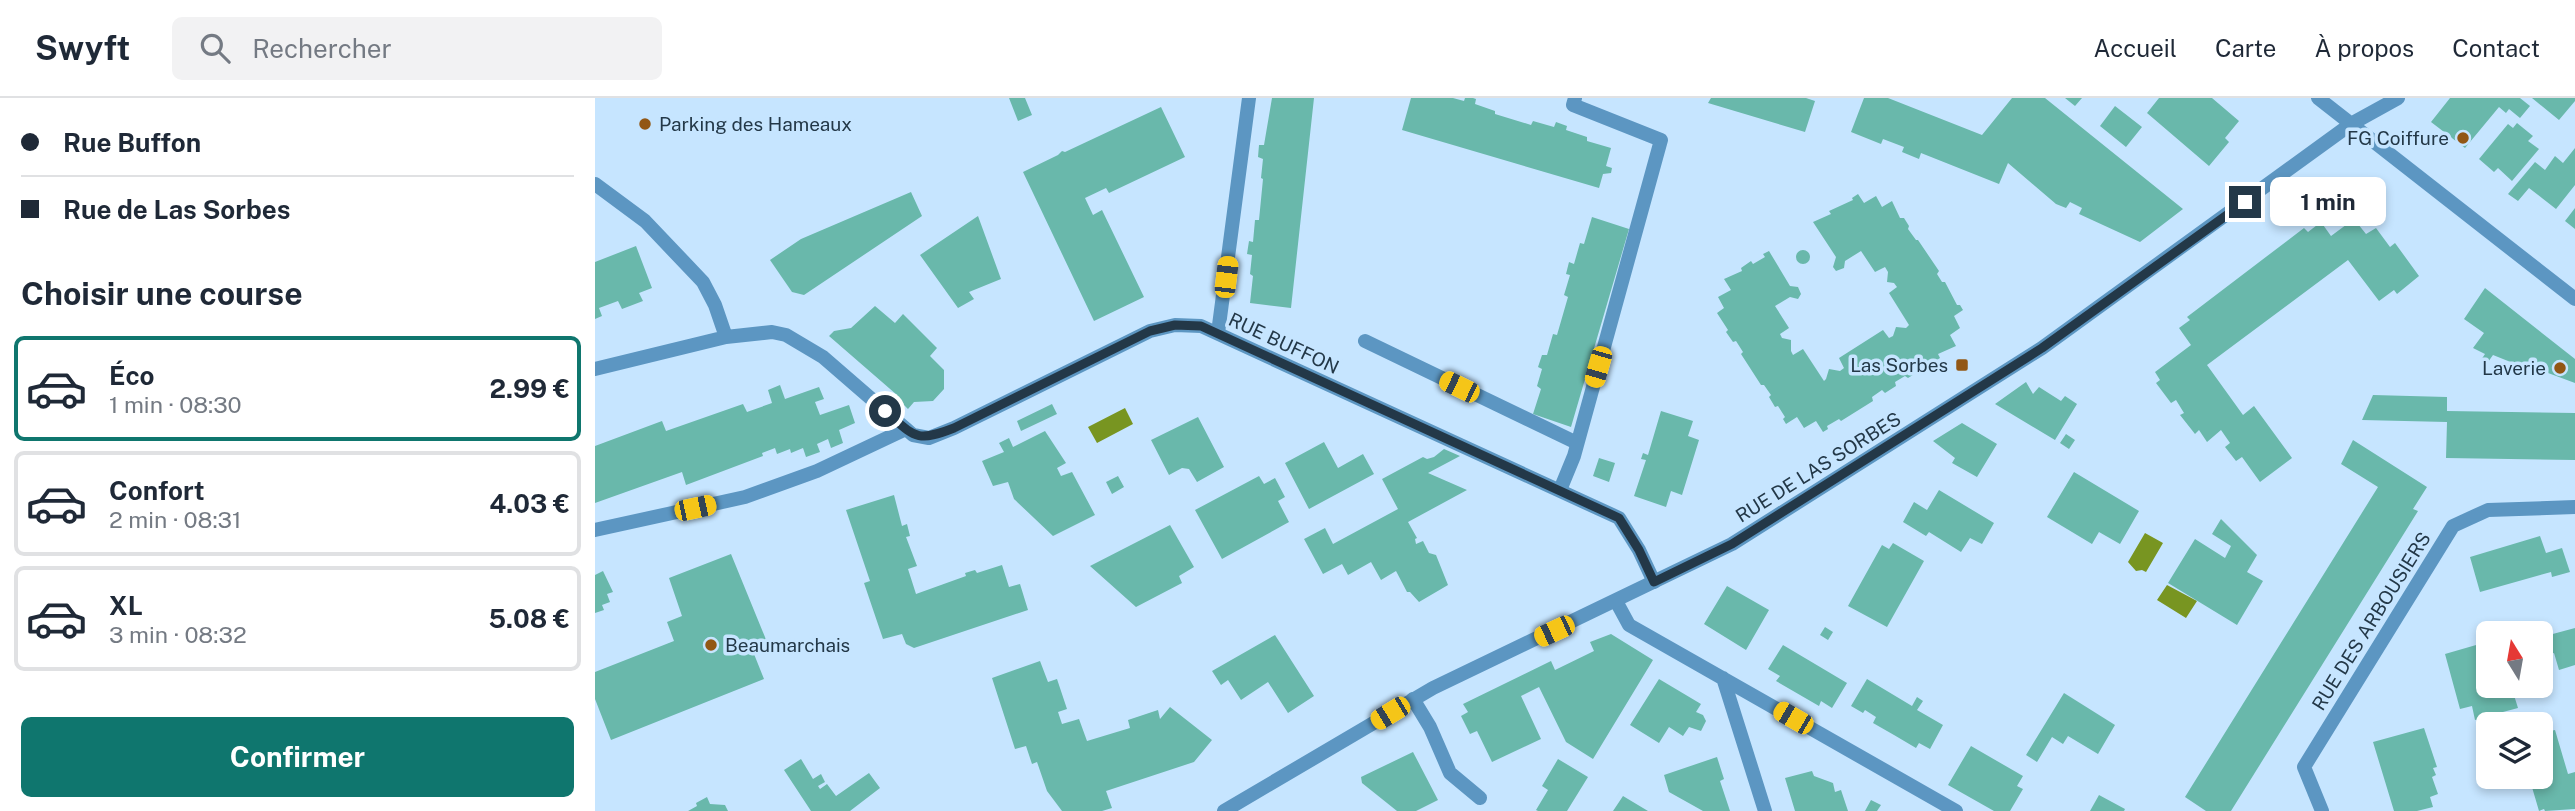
<!DOCTYPE html>
<html lang="fr">
<head>
<meta charset="utf-8">
<style>
	:root { --surface:#fff; --page:#f2f2f3; --text:#1f2937; --muted:#747a83; --line:#e0e1e3; --accent:#0f766e }
	body { margin:0; font-family:"Public Sans",sans-serif; background:var(--page); color:var(--text); height:100vh; display:flex; flex-direction:column; font-size:26px; white-space:nowrap }
	* { box-sizing:border-box; margin:0 }
	p { font-size:23px; color:var(--muted) }
	.icon { flex:none; width:38px; height:38px; fill:none; stroke:currentColor; stroke-width:2; stroke-linecap:round; stroke-linejoin:round }
	.map { position:relative; flex:1; overflow:hidden }
	.panel { display:flex; flex-direction:column; background:var(--surface); width:595px }
	.panel>* { flex:none }
	.banner { display:grid; align-content:center; height:154px; padding:0 21px; background:var(--surface) }
	.needle { width:46px; rotate:349deg }
	.fabs { position:absolute; left:1881px; top:523px; display:grid; gap:14px }
	.fabs a { display:grid; place-items:center; width:77px; height:77px; border-radius:10px; background:var(--surface); box-shadow:0 4px 10px #0003; font-size:35px }
	.end { position:absolute; width:32px; height:32px; margin:-16px; border:9px solid #233848; background:#fff; box-shadow:0 0 0 4px #fff }
	.from { border-radius:50% }
	.bubble { position:absolute; height:49px; border-radius:10px; background:var(--surface); box-shadow:0 4px 10px #0003; font-size:23px; font-weight:700; line-height:49px; text-align:center }
	.car { position:absolute; width:21px; height:42px; margin:-21px -10px; border-radius:9px; box-shadow:0 0 5px 2px #0007; background:linear-gradient(#f5c518 24%,#345 0 40%,#f5c518 0 76%,#345 0 86%,#f5c518 0) }
	.banner b { display:flex; align-items:center; gap:24px; height:66px; font-size:26px }
	.banner b+b { border-top:2px solid var(--line) }
	.banner i { width:18px; height:18px; background:var(--text) }
	ul { padding:0; list-style:none }
	li { display:flex; align-items:center; gap:21px; height:105px; margin:0 14px 10px; padding:0 7px; border:4px solid var(--line); border-radius:10px }
	li div { flex:1 }
	li b { display:block; font-size:26px }
	li em { font-style:normal; font-weight:700 }
	li.selected { border-color:var(--accent) }
	li>.icon { width:63px; height:63px; stroke-width:1.5 }
	h2 { padding:0 21px; font-size:32px; line-height:84px }
	.primary-button { display:flex; gap:14px; margin-top:auto; padding:14px 21px }
	.primary-button a { flex:1; height:80px; border-radius:10px; background:var(--accent); color:#fff; font-size:28px; font-weight:700; line-height:80px; text-align:center }
	header { display:flex; align-items:center; gap:42px; box-sizing:border-box; height:98px; padding:0 35px; background:var(--surface); border-bottom:2px solid var(--line) }
	header strong { font-size:33px }
	nav { display:flex; gap:38px; margin-inline-start:auto; font-size:24px }
	.search { width:490px; height:63px; background:var(--page); display:flex; align-items:center; gap:18px; box-sizing:border-box; padding:0 24px; border-radius:10px; color:var(--muted); font-size:26px }
	main { display:flex; flex:1; min-height:0 }
	.map>svg:first-child { display:block }
	.water { fill:#789521 }
	.building { fill:#69b8ab }
	.lines { fill:none; stroke-linecap:round; stroke-linejoin:round }
	.service { stroke:#5c96c2; stroke-width:14 }
	.minor { stroke:#5c96c2; stroke-width:14 }
	.tertiary { stroke:#5c96c2; stroke-width:14 }
	.route { stroke:#233848; stroke-width:9 }
	.poi-dot { fill:#925715; stroke:#c6e5ff; stroke-width:2.5 }
	.labels { text-anchor:middle; dominant-baseline:central; stroke-width:7; stroke-linejoin:round; paint-order:stroke }
	.poi-label { font-size:19px; fill:#233848; stroke:#c6e5ff; text-anchor:end }
	.street-label { font-size:19px; fill:#233848; stroke:#c6e5ff }
</style>
</head>
<body>
<header>
<strong>Swyft</strong>
<div class="search"><svg class="icon" aria-label="search" viewBox="0 0 24 24"><circle cx="10" cy="10" r="6"/><path d="M15 15l6 6"/></svg>Rechercher</div>
<nav><a>Accueil</a><a>Carte</a><a>À propos</a><a>Contact</a></nav>
</header>
<main>
<section class="panel">
<div class="banner">
<b><i class="from"></i>Rue Buffon</b>
<b><i></i>Rue de Las Sorbes</b>
</div>
<h2>Choisir une course</h2>
<ul>
<li class="selected"><svg class="icon" aria-label="car" viewBox="0 0 24 24"><path d="M5 17H2v-5l4-1 3-4h7l3 4 3 1v5h-3M9 17h6M6 11h13"/><circle cx="7" cy="17" r="2"/><circle cx="17" cy="17" r="2"/></svg><div><b>Éco</b><p>1 min · 08:30</p></div><em>2.99 €</em></li>
<li><svg class="icon" aria-label="car" viewBox="0 0 24 24"><path d="M5 17H2v-5l4-1 3-4h7l3 4 3 1v5h-3M9 17h6M6 11h13"/><circle cx="7" cy="17" r="2"/><circle cx="17" cy="17" r="2"/></svg><div><b>Confort</b><p>2 min · 08:31</p></div><em>4.03 €</em></li>
<li><svg class="icon" aria-label="car" viewBox="0 0 24 24"><path d="M5 17H2v-5l4-1 3-4h7l3 4 3 1v5h-3M9 17h6M6 11h13"/><circle cx="7" cy="17" r="2"/><circle cx="17" cy="17" r="2"/></svg><div><b>XL</b><p>3 min · 08:32</p></div><em>5.08 €</em></li>
</ul>
<div class="primary-button"><a>Confirmer</a></div>
</section>
<div class="map">
<svg width="1980" height="713" viewBox="0 0 1980 713">
	<rect width="100%" height="100%" fill="#c6e5ff"/>
	<!-- water -->
	<path class="water" d="M530,310L538,326L502,345L493,329Z
		M1550,435L1568,445L1551,474L1547,472L1541,473L1533,464Z
		M1572,487L1602,503L1591,520L1562,502Z"/>
	<!-- building -->
	<path class="building" d="M414,0H430L437,17L423,23Z
		M677,0H719L696,210L655,205L658,178L655,176L657,157L652,156L654,143L658,144L660,122H664L668,81L666,80L668,61L663,59L664,47H669Z
		M816,0H858L869,3L870,0H878L881,1L880,6L900,13V16L936,27L938,23L959,29L961,24L972,28L971,32L992,39V43L1016,50L1011,68L1017,70L1016,75L1008,76L1004,90L807,32Z
		M1116,0H1211L1220,3L1210,34L1113,5Z
		M1269,0H1293L1387,37L1417,0H1450L1588,111L1545,144L1484,116L1487,110L1475,104L1471,110L1461,106L1413,65L1404,86L1326,55L1324,61L1307,54L1309,49L1288,41L1286,46L1256,34Z
		M1470,0H1487L1480,8Z
		M1564,0H1617L1644,23L1630,40L1634,44L1614,68L1552,15Z
		M1855,0H1925L1935,8L1925,20L1914,11L1911,15L1904,9L1870,50L1836,24Z
		M1937,0H1980V3L1964,22Z
		M1520,8L1547,29L1531,49L1505,28Z
		M566,9L590,59L514,95L511,90L490,100L498,117L507,112L549,199L499,223L428,74L463,57L467,53L470,54Z
		M1922,25L1938,38L1933,43L1944,51L1917,83L1903,70L1899,74L1884,61L1913,26L1918,30Z
		M1980,50V87L1961,111L1934,90L1923,103L1913,96L1940,64L1950,72L1960,58L1968,65Z
		M316,94L327,118L209,197L197,194L175,162L206,141Z
		M1263,96L1269,105L1281,98L1287,109L1297,103L1305,120H1309L1314,128L1313,131L1321,142H1323L1344,173L1342,176L1347,184H1350L1362,207H1365L1368,212L1359,218L1365,230L1355,237L1361,248L1343,256L1345,260L1313,280L1310,278L1300,284L1301,288L1290,295L1287,292L1277,299L1278,303L1246,323L1244,321L1232,328L1233,331L1228,334L1221,323L1209,330L1202,319L1191,326L1188,321L1190,319L1183,308L1180,309L1174,299L1176,297L1169,287H1166L1146,256L1148,254L1141,243L1138,244L1131,234L1133,232L1122,215L1129,210L1123,199L1136,192L1129,181L1147,173L1146,170L1156,163L1158,166L1170,159L1168,156L1174,153L1195,188L1203,189L1206,196L1203,201L1195,199L1180,208L1194,230L1185,236L1187,240L1196,242V253L1198,257L1208,251L1229,283L1231,281L1234,271L1245,273L1249,270L1244,260L1288,232L1294,240L1298,238L1301,229L1311,230L1314,227L1294,195L1302,189L1299,185L1292,184L1293,174L1290,169L1280,174L1266,153L1250,163L1249,170L1241,173L1238,169L1241,159L1218,124L1236,116L1234,113L1258,102L1257,100Z
		M1980,110V131L1970,123Z
		M383,118L406,181L374,194L379,201L363,210L325,157Z
		M997,119L1034,131L976,329L938,316L946,291L942,288L947,271L943,269L947,257H952L958,236L962,237L973,199L969,197L975,177L971,176L974,164L979,166L985,145L989,146Z
		M1759,121L1771,136L1781,130L1795,149L1800,145L1824,178L1802,196L1799,192L1784,203L1753,162L1612,267L1648,317L1659,308L1697,360L1665,384L1647,359L1641,363L1630,349L1635,345L1626,332L1612,344L1604,332L1600,336L1585,317L1589,315L1581,302L1576,305L1561,285L1565,282L1560,274L1596,247L1584,230L1595,222L1592,219L1709,130L1713,134L1726,124L1736,138Z
		M41,148L57,190L44,195L48,203L27,211L23,203L4,210L7,218L0,221V164Z
		M1201 159a7 7 0 1 1 14 0a7 7 0 1 1-14 0Z
		M1890,190L1980,261V285L1945,272L1940,279L1915,271L1918,265L1898,257L1893,264L1886,262L1890,256L1878,250L1889,235L1869,221Z
		M280,208L300,225L308,216L342,250L335,258L349,272V291L338,303L319,304L313,311L301,299L302,297L234,238L239,233L256,230Z
		M1431,284L1438,296L1444,289L1466,303L1470,298L1482,306L1460,342L1400,306Z
		M185,287L190,301L224,289L229,301L220,304L225,317L254,307L260,325L244,332L248,345L236,350L233,341L222,346L225,354L211,359L208,350L196,355L195,351L182,356L180,350L167,355L168,358L91,387L87,374L0,405V348L67,323L71,333L148,306L152,314L177,305L173,292Z
		M1778,297L1852,299V313L1980,315V362L1851,360L1852,324L1767,322Z
		M457,306L462,316L426,333L422,323Z
		M1066,313L1098,323L1093,338L1104,342L1087,397L1076,393L1071,409L1039,398L1051,362L1046,361L1048,355L1053,357Z
		M603,319L629,369L602,384L594,371L587,370L574,377L556,342Z
		M1367,325L1402,346L1382,379L1357,365L1360,360L1338,343Z
		M450,333L471,365L462,370L466,378L477,374L500,417L458,438L419,401L413,384L398,388L387,363L409,354L404,345L414,340L418,349Z
		M1471,336L1480,342L1474,351L1465,345Z
		M1758,342L1832,389L1818,411L1823,413L1636,713H1611L1590,699L1783,389L1746,366Z
		M729,344L743,370L768,356L779,376L714,411L690,365Z
		M849,351L865,358L833,375L872,392L813,424L822,440L820,441L821,446L828,443L834,455L841,457L853,487L824,504L815,494H812L801,473L786,482L776,464L753,477L747,466L728,476L709,441L730,430L738,446L803,411L787,381L828,359L832,361L839,359Z
		M1004,360L1020,365L1014,384L998,378Z
		M1479,374L1544,413L1525,446L1504,434L1497,446L1452,419Z
		M523,378L529,389L517,396L511,384Z
		M664,378L669,386L680,380L690,399L683,403L694,424L627,461L600,412Z
		M1344,392L1399,425L1387,446L1375,440L1366,454L1334,434L1331,438L1308,424L1319,404L1332,412Z
		M299,397L307,428L312,426L315,438L311,439L322,468L313,471L321,496L371,478L370,475L380,472L382,475L407,467L414,489L425,486L433,512L319,550L311,546L307,536L288,541L269,485L275,483L251,412Z
		M1626,421L1662,457L1652,474L1668,483L1642,527L1573,485L1600,441L1630,460L1636,448L1617,436Z
		M575,427L599,469L584,478L587,485L541,509L495,468Z
		M1945,438L1951,455L1967,450L1975,474L1957,479L1956,474L1885,494L1875,459Z
		M1298,445L1329,463L1292,529L1253,508L1287,447L1294,451Z
		M136,456L172,544L157,551L169,581L16,642L0,601V574L79,543L72,524L87,518L74,480Z
		M8,473L18,494L12,496L15,504L7,507L9,512L0,515V477Z
		M1132,488L1174,512L1151,552L1109,526Z
		M1952,528L1954,537L1980,530V567L1964,572L1959,555L1946,559V536H1936L1935,532Z
		M1230,529L1238,534L1233,542L1225,537Z
		M1016,536L1058,562L998,661L971,644L944,589L926,598L946,641L897,664L882,633L875,636L866,618L873,614L868,606L956,563L960,572L999,553L995,544Z
		M680,537L719,598L693,615L673,584L646,602L633,582L626,587L617,573Z
		M1888,545L1894,567V588H1899L1902,598L1918,594L1923,610L1908,614L1910,626H1893L1890,620L1880,622L1877,608L1865,611L1850,556Z
		M1188,547L1252,585L1237,610L1226,603L1224,608L1181,583L1185,578L1173,571Z
		M445,563L453,584L462,581L472,611L463,614L467,626L484,621L492,643L535,630L533,622L563,612L565,621L575,609L617,642L599,664L511,693L517,710L507,713H467L452,693L442,664L437,666L431,648L420,651L397,580Z
		M1064,581L1106,606L1101,614L1108,617L1111,623L1106,633L1094,629L1088,638L1074,629L1064,645L1035,627Z
		M1272,581L1317,608L1322,599L1328,603L1322,612L1348,627L1335,651L1324,645L1321,650L1299,637L1278,625L1281,619L1270,612L1268,615L1256,608Z
		M1469,595L1520,627L1503,656L1473,638L1468,646L1457,639L1442,664L1431,657Z
		M1829,630L1842,669L1838,670L1841,677L1837,679L1843,696L1835,699L1838,709L1822,713H1799L1778,644Z
		M1960,632L1973,676L1980,674V711L1950,713L1949,711L1944,713L1934,679H1946V635Z
		M1376,648L1428,678L1422,688L1428,691L1415,713H1399L1353,687Z
		M818,654L843,702L821,713H802L767,685L766,679Z
		M1122,659L1129,681L1125,683L1135,713H1108L1074,694L1069,677Z
		M206,661L218,681L226,676L230,684L223,688L225,691L232,686L241,698L274,675L285,690L255,713H216L189,672Z
		M963,661L993,679L972,713H943L941,712L953,692L947,688Z
		M1217,673L1219,678L1238,685L1240,694L1246,692L1253,713H1200L1190,680Z
		M1504,697L1530,711L1529,713H1495Z
		M1028,698L1053,713H1018Z
		M112,699L115,706L130,707L133,713H93L102,708L101,705Z
		M1276,702L1286,707L1282,713H1270Z"/>
	<g class="lines">
		<!-- service -->
		<path class="service" d="M623,235L654,0
			M770,243L982,345
			M965,392L979,358L1066,42L978,7L980,0
			M0,432L150,399L222,373L311,331
			M818,601L835,629L855,675L885,700"/>
		<!-- minor -->
		<path class="minor" d="M0,86L50,123L108,184L120,207L131,239
			M0,271L131,239L177,234L191,237L228,259L318,337L334,340L359,330L555,233L580,227L606,228L1024,420L1044,452L1059,484
			M1021,503L1034,527L1361,713
			M1128,580L1170,713
			M1727,713L1709,669L1858,428L1893,412L1980,409"/>
		<!-- tertiary -->
		<path class="tertiary" d="M1723,0L1980,201
			M629,713L838,590L1137,446L1447,250L1756,26L1803,0"/>
	</g>
	<g class="lines">
		<!-- route -->
		<path class="route" d="M290,313C320,339 321,345 359,330L555,233L580,227L606,228L1024,420L1044,452L1059,484L1137,446L1447,250L1650,104"/>
	</g>
	<!-- markers -->
	<g class="poi-dot">
		<circle cx="50" cy="26" r="7"/>
		<circle cx="1868" cy="40" r="7"/>
		<rect x="1360" y="260" width="14" height="14" rx="3.5"/>
		<circle cx="1965" cy="270" r="7"/>
		<circle cx="116" cy="547" r="7"/>
	</g>
	<g class="labels">
		<!-- poi labels -->
		<g class="poi-label">
			<text x="64" y="26" text-anchor="start">Parking des Hameaux</text>
			<text x="1854" y="40">FG Coiffure</text>
			<text x="1353" y="267">Las Sorbes</text>
			<text x="1951" y="270">Laverie</text>
			<text x="130" y="547" text-anchor="start">Beaumarchais</text>
		</g>
		<!-- street labels -->
		<g class="street-label">
			<text transform="translate(689 245) rotate(25)">RUE BUFFON</text>
			<text transform="translate(1223 369) rotate(-32)">RUE DE LAS SORBES</text>
			<text transform="translate(1776 523) rotate(-58)">RUE DES ARBOUSIERS</text>
		</g>
	</g>
</svg>
<div class="fabs">
<a><svg class="needle" viewBox="-14 -14 28 28"><path d="M0-13l5 13h-10z" fill="#e53935"/><path d="M0 13l5-13h-10z" fill="#747a83"/></svg></a>
<a><svg class="icon" aria-label="layers" viewBox="0 0 24 24"><path d="M12 4l9 5-9 5-9-5zM3 14l9 5 9-5"/></svg></a>
</div>
<i class="end from" style="left:290px;top:313px"></i>
<i class="end" style="left:1650px;top:104px"></i>
<div class="bubble" style="left:1675px;top:79px;width:116px">1 min</div>
<i class="car" style="left:631px;top:179px;rotate:7deg"></i>
<i class="car" style="left:1003px;top:269px;rotate:196deg"></i>
<i class="car" style="left:864px;top:289px;rotate:296deg"></i>
<i class="car" style="left:100px;top:410px;rotate:78deg"></i>
<i class="car" style="left:959px;top:533px;rotate:245deg"></i>
<i class="car" style="left:795px;top:615px;rotate:239deg"></i>
<i class="car" style="left:1198px;top:620px;rotate:300deg"></i>
</div>
</main>
</body>
</html>
